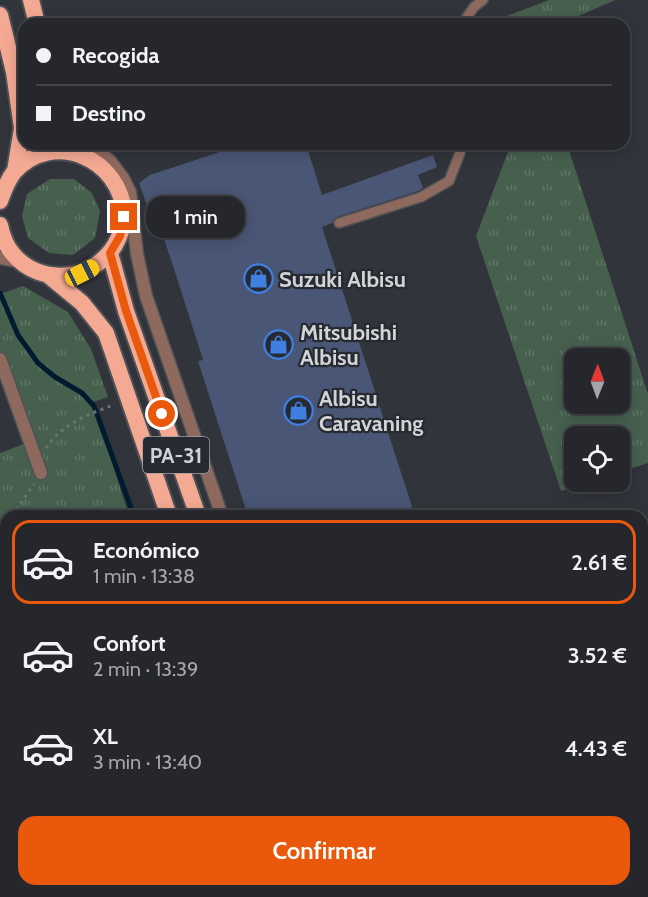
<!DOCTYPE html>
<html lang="es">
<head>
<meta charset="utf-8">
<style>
	:root { --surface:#25272c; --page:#2d2f34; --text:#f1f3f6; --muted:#a3a5a9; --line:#424448; --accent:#ea580c }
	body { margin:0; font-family:Cabin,sans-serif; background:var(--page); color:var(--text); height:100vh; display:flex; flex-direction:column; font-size:22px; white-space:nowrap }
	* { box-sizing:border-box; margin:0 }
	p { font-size:20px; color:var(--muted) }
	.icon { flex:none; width:33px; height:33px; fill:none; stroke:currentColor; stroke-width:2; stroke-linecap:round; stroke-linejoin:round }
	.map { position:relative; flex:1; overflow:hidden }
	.drawer { position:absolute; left:0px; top:510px; width:648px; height:387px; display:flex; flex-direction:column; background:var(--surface); border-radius:18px 18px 0 0; box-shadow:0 3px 15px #0003,0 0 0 2px var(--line) }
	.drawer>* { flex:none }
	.top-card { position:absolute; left:18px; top:18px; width:612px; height:132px; border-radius:18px; box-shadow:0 3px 15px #0003,0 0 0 2px var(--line); display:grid; align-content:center; height:132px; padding:0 18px; background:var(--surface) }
	.needle { width:39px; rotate:1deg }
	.buttons { position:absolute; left:564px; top:348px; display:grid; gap:12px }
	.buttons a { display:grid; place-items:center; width:66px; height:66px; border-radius:12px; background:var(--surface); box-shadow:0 3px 15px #0003,0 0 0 2px var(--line); font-size:30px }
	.end { position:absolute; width:27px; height:27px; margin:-14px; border:8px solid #ea580c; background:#fff; box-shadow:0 0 0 3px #fff }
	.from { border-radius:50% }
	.bubble { position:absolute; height:42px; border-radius:18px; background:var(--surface); box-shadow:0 3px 15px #0003,0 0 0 2px var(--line); font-size:20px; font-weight:600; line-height:42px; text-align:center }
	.car { position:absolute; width:18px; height:36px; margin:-18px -9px; border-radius:8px; box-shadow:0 0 4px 2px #0007; background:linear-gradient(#f5c518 24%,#345 0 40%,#f5c518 0 76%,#345 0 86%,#f5c518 0) }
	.top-card b { display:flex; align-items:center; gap:21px; height:57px; font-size:22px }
	.top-card b+b { border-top:2px solid var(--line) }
	.top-card i { width:15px; height:15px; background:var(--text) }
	ul { padding:10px 0 0; list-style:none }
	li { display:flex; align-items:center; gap:18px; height:84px; margin:0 12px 9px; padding:0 6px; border:3px solid transparent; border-radius:18px }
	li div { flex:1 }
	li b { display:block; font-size:22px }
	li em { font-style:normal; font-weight:600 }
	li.selected { border-color:var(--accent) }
	li>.icon { width:54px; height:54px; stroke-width:1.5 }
	.button { display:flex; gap:12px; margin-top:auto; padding:12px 18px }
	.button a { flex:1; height:69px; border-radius:18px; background:var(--accent); color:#fff; font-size:24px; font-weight:600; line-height:69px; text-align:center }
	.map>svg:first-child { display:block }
	.grass { fill:url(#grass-tufts); fill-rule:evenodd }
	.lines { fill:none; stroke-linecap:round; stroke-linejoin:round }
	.stream { stroke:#001b2f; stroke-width:5 }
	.building { fill:#495675 }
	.service-casing { stroke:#4e5156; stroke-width:12 }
	.minor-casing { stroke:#4e5156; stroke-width:15 }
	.tertiary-casing { stroke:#4e5156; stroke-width:15 }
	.trunk-casing { stroke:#4e5156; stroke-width:20 }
	.path { stroke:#6d7075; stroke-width:3; stroke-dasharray:3 4.5; stroke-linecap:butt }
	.service { stroke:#8e695e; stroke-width:9 }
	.minor { stroke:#8e695e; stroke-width:12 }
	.tertiary { stroke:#8e695e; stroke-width:12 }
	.trunk { stroke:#f4a993; stroke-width:16 }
	.route { stroke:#ea580c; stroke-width:8 }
	.labels { text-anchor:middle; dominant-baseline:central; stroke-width:4.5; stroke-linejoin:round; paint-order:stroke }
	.shield { fill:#272a30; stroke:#9ea0a4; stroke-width:1.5 }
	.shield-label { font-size:21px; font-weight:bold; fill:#d1d3d6 }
	.poi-label { font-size:22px; font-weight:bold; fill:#d1d3d6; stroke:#272a30; text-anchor:start }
</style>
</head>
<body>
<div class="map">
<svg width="648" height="897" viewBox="0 0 648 897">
	<defs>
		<pattern id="grass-tufts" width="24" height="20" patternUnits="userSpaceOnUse" patternTransform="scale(1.5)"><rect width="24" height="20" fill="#47604e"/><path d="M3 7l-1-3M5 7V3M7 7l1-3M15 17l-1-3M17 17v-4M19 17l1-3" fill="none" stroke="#607667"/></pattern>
	</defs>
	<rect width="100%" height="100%" fill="#31343a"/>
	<!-- grass -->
	<path class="grass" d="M549,0H615L560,24H485Z
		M511,144H567L648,394V463L620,472V436H574V482H590L561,491L476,236ZM620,358V404H574V358Z
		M50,179H74L92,193L100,211L95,238L73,255L49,253L28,238L22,216L27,194Z
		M23,286L68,312L91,349L108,397L93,402L129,516H6V891H258L260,897H0V453L34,440L0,354V294Z"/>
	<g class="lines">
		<!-- stream -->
		<path class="stream" d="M0,293L18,335L38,363L55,377L82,393L94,406L134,516
			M140,897L142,891"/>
	</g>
	<!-- building -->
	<path class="building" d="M244,144H306L322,195L433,155L437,167L418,175L423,188L418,191L337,217L334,219L332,223L322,227L415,516H248L198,361L203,360L176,275L152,203L147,205L139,183L150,175Z"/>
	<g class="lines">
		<defs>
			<path id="service" d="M462,24L474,7L483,0
				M339,223L421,197L449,181L460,153L459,144"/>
			<path id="minor" d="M0,258L22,262
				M0,359L41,473"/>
			<path id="tertiary" d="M89,144L110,161L123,178L130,192L137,254L146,296L222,516
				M352,891L354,897"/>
			<path id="trunk" d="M31,0L37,24
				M0,15L14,72L22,128L15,171
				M0,201C4,190 7,181 14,172C52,129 122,158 124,215C124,225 120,236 115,245C93,281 40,287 13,254C6,246 2,235 0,225
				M110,253L126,311L198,516
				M48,275L82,303L106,333L169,516
				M298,891L300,897
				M329,891L332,897"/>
		</defs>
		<!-- service casing -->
		<use href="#service" class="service-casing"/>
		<!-- minor casing -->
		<use href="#minor" class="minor-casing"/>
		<!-- tertiary casing -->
		<use href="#tertiary" class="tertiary-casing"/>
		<!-- trunk casing -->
		<use href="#trunk" class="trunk-casing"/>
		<!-- path -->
		<path class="path" d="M46,448C60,426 88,414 111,406
			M12,516L34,484
			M0,534L6,526
			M0,806L6,808
			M278,891L280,897"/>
		<!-- service -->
		<use href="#service" class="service"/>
		<!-- minor -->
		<use href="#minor" class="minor"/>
		<!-- tertiary -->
		<use href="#tertiary" class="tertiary"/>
		<!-- trunk -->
		<use href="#trunk" class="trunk"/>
	</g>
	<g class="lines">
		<!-- route -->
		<path class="route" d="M124,217L120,236L110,253L126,311L162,414"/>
	</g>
	<!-- icons -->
	<defs>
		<symbol id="shop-ring" viewBox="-11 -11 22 22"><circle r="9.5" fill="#272a30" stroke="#3f7fe0" stroke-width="1.5"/><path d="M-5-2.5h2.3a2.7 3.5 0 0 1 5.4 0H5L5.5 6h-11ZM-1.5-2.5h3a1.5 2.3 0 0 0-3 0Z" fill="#3f7fe0"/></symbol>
	</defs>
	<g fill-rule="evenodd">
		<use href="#shop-ring" x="242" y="262" width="33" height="33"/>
		<use href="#shop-ring" x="262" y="328" width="33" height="33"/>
		<use href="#shop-ring" x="282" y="394" width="33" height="33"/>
	</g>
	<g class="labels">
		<!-- shield labels -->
		<rect class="shield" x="143" y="437" width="66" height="36" rx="4.5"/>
		<g class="shield-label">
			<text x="176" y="455">PA-31</text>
		</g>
		<!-- poi labels -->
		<g class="poi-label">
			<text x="279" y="279">Suzuki Albisu</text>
			<text x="300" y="332">Mitsubishi<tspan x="300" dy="25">Albisu</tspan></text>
			<text x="319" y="398">Albisu<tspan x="319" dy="25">Caravaning</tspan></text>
		</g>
	</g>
</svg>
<div class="buttons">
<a><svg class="needle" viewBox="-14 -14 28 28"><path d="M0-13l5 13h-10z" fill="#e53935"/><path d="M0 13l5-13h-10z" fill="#a3a5a9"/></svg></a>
<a><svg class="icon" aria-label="locate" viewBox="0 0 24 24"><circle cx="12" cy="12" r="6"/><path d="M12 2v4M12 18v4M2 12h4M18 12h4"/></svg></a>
</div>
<i class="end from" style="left:162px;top:414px"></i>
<i class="end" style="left:124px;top:217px"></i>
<div class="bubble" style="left:146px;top:196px;width:99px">1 min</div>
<i class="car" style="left:82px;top:273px;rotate:63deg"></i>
<div class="top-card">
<b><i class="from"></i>Recogida</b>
<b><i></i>Destino</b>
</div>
<section class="drawer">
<ul>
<li class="selected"><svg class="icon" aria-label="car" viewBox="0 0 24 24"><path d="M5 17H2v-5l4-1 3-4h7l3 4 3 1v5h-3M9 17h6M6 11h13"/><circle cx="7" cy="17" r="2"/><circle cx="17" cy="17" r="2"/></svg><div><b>Económico</b><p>1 min · 13:38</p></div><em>2.61 €</em></li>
<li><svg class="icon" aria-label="car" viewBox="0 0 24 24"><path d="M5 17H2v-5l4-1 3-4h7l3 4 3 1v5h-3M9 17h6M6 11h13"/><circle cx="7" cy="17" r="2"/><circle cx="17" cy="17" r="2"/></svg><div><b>Confort</b><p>2 min · 13:39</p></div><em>3.52 €</em></li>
<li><svg class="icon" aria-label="car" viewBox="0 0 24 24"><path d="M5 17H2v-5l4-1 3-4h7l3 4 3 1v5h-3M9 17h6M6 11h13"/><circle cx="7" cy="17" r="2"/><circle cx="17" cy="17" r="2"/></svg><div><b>XL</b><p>3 min · 13:40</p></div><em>4.43 €</em></li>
</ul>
<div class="button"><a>Confirmar</a></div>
</section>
</div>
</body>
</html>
